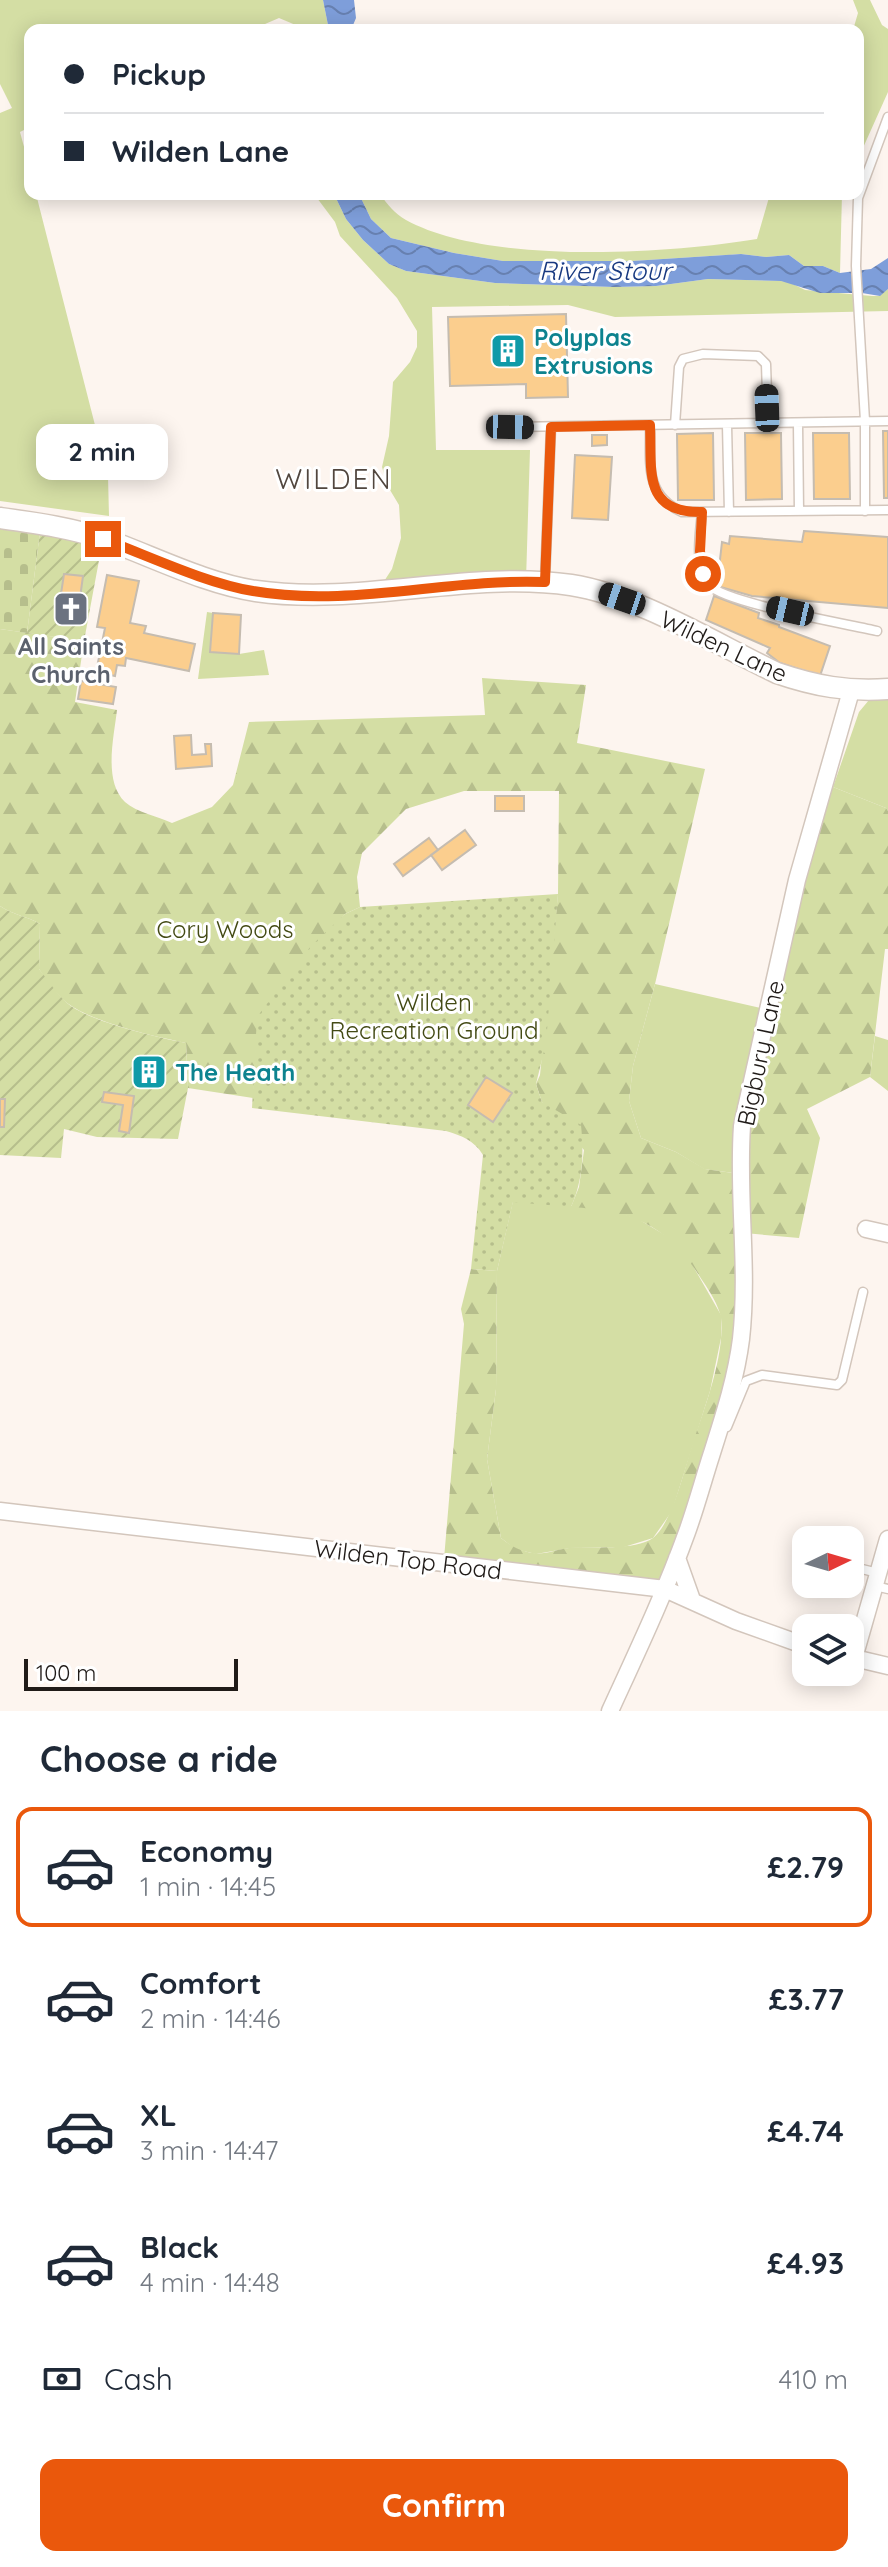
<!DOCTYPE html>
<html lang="en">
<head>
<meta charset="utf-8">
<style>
	:root { --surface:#fff; --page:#f2f2f3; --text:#1f2937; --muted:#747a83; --line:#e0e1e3; --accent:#ea580c }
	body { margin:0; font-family:Quicksand,sans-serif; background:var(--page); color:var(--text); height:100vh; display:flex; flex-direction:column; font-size:30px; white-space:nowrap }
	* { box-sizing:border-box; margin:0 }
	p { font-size:26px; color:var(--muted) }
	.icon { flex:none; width:44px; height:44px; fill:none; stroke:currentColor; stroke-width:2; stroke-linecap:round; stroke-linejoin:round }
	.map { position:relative; height:1711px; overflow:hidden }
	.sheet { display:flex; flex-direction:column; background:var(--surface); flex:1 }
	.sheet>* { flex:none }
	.guide { position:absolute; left:24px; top:24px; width:840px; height:176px; border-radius:16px; box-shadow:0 4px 20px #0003; display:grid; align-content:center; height:176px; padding:0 40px; background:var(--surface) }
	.needle { width:52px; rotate:85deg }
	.tools { position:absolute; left:792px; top:1526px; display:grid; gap:16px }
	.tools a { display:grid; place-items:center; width:72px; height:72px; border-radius:16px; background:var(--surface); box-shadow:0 4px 20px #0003; font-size:40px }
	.scale { position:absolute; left:24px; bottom:20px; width:214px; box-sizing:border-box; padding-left:8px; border:4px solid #201b18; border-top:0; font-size:22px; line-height:28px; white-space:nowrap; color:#201b18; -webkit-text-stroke:6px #fff; paint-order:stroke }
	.end { position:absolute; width:36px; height:36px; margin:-18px; border:10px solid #ea580c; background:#fff; box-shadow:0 0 0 4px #fff }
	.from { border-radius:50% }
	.bubble { position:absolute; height:56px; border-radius:16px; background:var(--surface); box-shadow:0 4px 20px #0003; font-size:26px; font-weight:700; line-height:56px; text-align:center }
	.car { position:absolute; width:24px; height:48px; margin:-24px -12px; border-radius:10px; box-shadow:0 0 6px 2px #0007; background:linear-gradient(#222 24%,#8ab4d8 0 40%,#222 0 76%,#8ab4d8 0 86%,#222 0) }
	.guide b { display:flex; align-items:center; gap:28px; height:76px; font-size:30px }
	.guide b+b { border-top:2px solid var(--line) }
	.guide i { width:20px; height:20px; background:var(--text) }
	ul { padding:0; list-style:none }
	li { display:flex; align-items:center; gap:24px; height:120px; margin:0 16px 12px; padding:0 24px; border:4px solid transparent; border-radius:16px }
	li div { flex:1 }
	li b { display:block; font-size:30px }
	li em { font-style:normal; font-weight:700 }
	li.active { border-color:var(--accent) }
	li>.icon { width:72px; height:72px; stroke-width:1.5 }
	h2 { padding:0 40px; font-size:36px; line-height:96px }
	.pay { display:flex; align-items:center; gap:20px; height:88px; padding:0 40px; font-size:30px }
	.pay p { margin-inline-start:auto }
	.primary-button { display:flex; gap:16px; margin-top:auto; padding:16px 40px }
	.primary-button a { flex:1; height:92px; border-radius:16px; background:var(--accent); color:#fff; font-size:32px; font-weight:700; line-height:92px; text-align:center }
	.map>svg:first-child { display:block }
	.grass { fill:#d4dea4 }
	.forest { fill:url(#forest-firs) }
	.cemetery { fill:url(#cemetery-stones) }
	.park { fill:url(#park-dots) }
	.garden { fill:url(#garden-furrows) }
	.water { fill:url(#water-waves) }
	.building { fill:#fbce8e; stroke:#c5bcb0; stroke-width:2 }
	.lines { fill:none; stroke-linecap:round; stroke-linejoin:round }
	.service-casing { stroke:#d3c6bc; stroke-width:11 }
	.minor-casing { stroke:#d3c6bc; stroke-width:19 }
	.tertiary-casing { stroke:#d3c6bc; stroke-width:23 }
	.service { stroke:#fff; stroke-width:8 }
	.minor { stroke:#fff; stroke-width:16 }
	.tertiary { stroke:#fff; stroke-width:20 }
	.route { stroke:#ea580c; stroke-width:10 }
	.labels { text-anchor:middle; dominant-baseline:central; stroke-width:6; stroke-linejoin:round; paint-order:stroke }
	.culture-label { font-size:24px; font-weight:bold; fill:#0d838f; stroke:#fff; text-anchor:start }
	.worship-label { font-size:24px; font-weight:bold; fill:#5b616d; stroke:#fff }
	.street-label { font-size:24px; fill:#201b18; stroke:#fff }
	.park-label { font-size:24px; fill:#434a14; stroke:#fff }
	.water-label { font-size:26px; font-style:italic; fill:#183980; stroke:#fff }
	.quarter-label { font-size:28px; letter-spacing:2px; fill:#51463e; stroke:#fff }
</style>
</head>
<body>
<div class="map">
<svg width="888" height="1711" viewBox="0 0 888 1711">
	<defs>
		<pattern id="forest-firs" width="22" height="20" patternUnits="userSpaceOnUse" patternTransform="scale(2)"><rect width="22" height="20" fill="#d4dea4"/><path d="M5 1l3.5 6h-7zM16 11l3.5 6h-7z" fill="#b6be8c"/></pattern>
		<pattern id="cemetery-stones" width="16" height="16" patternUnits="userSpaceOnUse" patternTransform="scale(2)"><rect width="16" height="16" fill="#d4dea4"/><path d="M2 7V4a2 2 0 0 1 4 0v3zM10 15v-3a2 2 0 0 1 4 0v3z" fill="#b6be8c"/></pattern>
		<pattern id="park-dots" width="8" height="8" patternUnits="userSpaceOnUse" patternTransform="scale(2)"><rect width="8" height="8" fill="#d4dea4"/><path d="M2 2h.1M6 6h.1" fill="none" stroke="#b6be8c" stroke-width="1.8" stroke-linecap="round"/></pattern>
		<pattern id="garden-furrows" width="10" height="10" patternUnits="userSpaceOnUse" patternTransform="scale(2)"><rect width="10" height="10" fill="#d4dea4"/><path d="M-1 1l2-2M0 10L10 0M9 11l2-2" fill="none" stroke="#b6be8c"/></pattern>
		<pattern id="water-waves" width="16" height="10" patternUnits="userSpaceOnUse" patternTransform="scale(2)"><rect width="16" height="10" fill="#7e9eda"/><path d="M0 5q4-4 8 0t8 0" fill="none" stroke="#6780b0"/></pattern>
	</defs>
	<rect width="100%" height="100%" fill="#fdf5ef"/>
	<!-- grass -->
	<path class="grass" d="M0,0H323L329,30H301L298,26L279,18L251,30H30V127L20,132L30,169V194H36L108,476L109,516L0,501V113L12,108L0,84Z
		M853,0H870L882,25L888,29V92L858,159V30H853L858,13Z
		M314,194H334L346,219L363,240L389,264L406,271L495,283L614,287L656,286L708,279L781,281L789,282L805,290L872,296H879L888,289V311L615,317L568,305L432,307L436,450H530L526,581L377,592L392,569L401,538L399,505L387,485L382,467L389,436L393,382L410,362L417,347V331L397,298L340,236L335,222Z
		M359,194H380C387,204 395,214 406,220C488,265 665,254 757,239L770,194H842L840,273L823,266H804L789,255L766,257L741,254L632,261H503L454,253L391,238L371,219Z
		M207,612L213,613L211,652L239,654L264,650L269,675L198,679Z
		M888,699V811L886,808L833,787L859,712L869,700Z
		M655,984L769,1010L741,1174L704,1169L676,1152L641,1138L629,1101L633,1066Z
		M875,1036L888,1040V1091L870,1077Z
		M513,1201L607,1209L638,1219L670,1238L689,1259L721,1315V1338L710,1391L672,1511L653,1538L624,1547L570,1548L536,1554L515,1549L501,1538L487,1459L496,1389L497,1271Z"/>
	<!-- forest -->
	<path class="forest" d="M0,629L84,641L75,702L117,710C114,737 103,781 125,802C136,812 159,817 172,823L212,807L233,785L249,722L485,715L482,678L586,685L577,743L705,769L655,984L633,1066L629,1101L641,1138L676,1152L705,1169L740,1174V1150L823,786L833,787L886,808L888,811V949H885L870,1077L807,1109L820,1138L799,1238L744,1233L742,1323L665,1589L444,1559L464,1324L461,1309L471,1269L497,1271L496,1389L487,1459L501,1538C511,1546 520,1551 533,1553C545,1555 558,1549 569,1548C591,1546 635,1551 653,1538C672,1523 684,1471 691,1449C703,1411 725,1358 721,1318C719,1306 709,1290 702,1280C668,1225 634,1211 571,1207L579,1187L584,1150L542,1102L536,1084L540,1075L558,894L559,791H464L406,809L362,853L357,877L360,907L345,914L258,1017L253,1098L188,1088L186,1043C153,1036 94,1023 67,1003C56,994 47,981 39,969L40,924C27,916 13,915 0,906Z"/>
	<!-- cemetery -->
	<path class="cemetery" d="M0,518L41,524L27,633L0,629Z"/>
	<!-- park -->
	<path class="park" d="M558,894L546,1043L536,1084L542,1102L581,1125C584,1154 583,1180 571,1207L513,1202L497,1271L471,1269L483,1155C474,1140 462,1136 446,1131L252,1108L257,1017L311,946L345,914L360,907Z"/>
	<!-- garden -->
	<path class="garden" d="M41,524L103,539L84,641L27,633Z
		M0,906C13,915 27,916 40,924L39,969C48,980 57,994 67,1003C90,1022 156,1037 186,1043L188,1088L178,1139L97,1137L64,1129L61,1158L0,1155Z"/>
	<!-- water -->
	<path class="water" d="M323,0H354L356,18L351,30H329Z
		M334,194H359L371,219L391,238L454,253L503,261H632L741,254L766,257L789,255L804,266H823L840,273L871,269L888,258V289L880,296L862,293H820L781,281L708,279L656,286L614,287L495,283L406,271L389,264L363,240L346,219Z"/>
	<!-- building -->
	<path class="building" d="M566,314L568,397L526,398V384L450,386L448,317Z
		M883,431H888V498H884Z
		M713,433L714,500H678L677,434Z
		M745,433H781L782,499L746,500Z
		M813,433H849L850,499H814Z
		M592,435H607V445L592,446Z
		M575,455L612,457L608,520L572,518Z
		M804,531L888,537V608L752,596L717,586L722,542L729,544L730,536L802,542Z
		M64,574L83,576L80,598L86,599L82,624L57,620Z
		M107,575L139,581L130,623L146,626L144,633L195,644L189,671L126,658L125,666L117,665L115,676L96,672L105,628L97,627Z
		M714,596L759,613L758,618L779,625V627L830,646L820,676L780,663L767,653L770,648L706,620Z
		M213,613L241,615L239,654L210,652Z
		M81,681L116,687L113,704L78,699Z
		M191,735L192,755L206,754L205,744H211L212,766L176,769L174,736Z
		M495,796H524V811H495Z
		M465,830L476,845L442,870L431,855Z
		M429,838L438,850L403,876L394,864Z
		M138,1058L162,1061L160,1086L135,1084Z
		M486,1077L512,1093L493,1122L468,1105Z
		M104,1092L134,1096L129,1133L119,1131L123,1105L102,1102Z
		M0,1099H5L4,1127H0Z"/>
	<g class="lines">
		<defs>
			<path id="service" d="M798,424L799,511
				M650,425C651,462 643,494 682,512L888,510
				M675,425L679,367L683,359L703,354L758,356L766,364L768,424
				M727,425L729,512
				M510,427L888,421
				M865,511V421L856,266L858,198L888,117
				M702,512C700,534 694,567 709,585C725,603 847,624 877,631
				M545,581L551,427
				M727,1427L746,1381L762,1375L837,1385L842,1380L863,1292
				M850,1566L878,1573
				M875,1586L888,1589"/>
			<path id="minor" d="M866,1229L888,1234
				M0,1511L665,1589L736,1621L806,1646
				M677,1558L692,1600
				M850,1657L888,1666
				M854,1658L888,1539
				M610,1711C637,1652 665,1593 687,1532C696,1507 703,1481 711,1456C723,1418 736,1379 741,1339C749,1267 737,1197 742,1126L797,880L851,691"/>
			<path id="tertiary" d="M0,518C36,523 73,528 107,540C154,557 207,584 256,591C361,606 468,570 571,585C637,595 716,644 777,673C815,686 848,692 888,689"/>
		</defs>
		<!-- service casing -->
		<use href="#service" class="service-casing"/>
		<!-- minor casing -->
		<use href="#minor" class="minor-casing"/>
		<!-- tertiary casing -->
		<use href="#tertiary" class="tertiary-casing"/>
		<!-- service -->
		<use href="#service" class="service"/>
		<!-- minor -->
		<use href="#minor" class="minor"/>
		<!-- tertiary -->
		<use href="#tertiary" class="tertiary"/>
	</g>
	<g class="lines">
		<!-- route -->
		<path class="route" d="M103,539C149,556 205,583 253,591C350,608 448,578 545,582L551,427L650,425C652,470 642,513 702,512L700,551L703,574"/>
	</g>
	<!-- icons -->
	<defs>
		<symbol id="building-square" viewBox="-11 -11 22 22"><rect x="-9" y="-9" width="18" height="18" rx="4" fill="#0f9aa8" stroke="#fff"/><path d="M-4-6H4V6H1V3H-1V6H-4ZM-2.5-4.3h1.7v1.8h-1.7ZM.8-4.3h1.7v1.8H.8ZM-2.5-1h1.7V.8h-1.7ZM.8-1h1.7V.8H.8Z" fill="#fff"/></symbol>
		<symbol id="church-square" viewBox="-11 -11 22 22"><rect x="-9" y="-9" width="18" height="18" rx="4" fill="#6b7280" stroke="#fff"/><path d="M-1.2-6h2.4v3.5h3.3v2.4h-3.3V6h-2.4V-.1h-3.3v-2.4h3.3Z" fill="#fff"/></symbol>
	</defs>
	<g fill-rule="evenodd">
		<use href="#building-square" x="488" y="331" width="40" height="40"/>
		<use href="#church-square" x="51" y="589" width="40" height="40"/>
		<use href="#building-square" x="129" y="1052" width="40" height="40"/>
	</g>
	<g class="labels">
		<!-- culture labels -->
		<g class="culture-label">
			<text x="534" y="337">Polyplas<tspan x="534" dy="28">Extrusions</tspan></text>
			<text x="175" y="1072">The Heath</text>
		</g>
		<!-- worship labels -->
		<g class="worship-label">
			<text x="71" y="646">All Saints<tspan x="71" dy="28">Church</tspan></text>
		</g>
		<!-- street labels -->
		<g class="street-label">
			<text transform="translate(724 646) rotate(25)">Wilden Lane</text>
			<text transform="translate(760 1053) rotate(-78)">Bigbury Lane</text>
			<text transform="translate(408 1559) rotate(7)">Wilden Top Road</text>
		</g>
		<!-- park labels -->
		<g class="park-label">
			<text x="225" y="929">Cory Woods</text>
			<text x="434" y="1002">Wilden<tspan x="434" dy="28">Recreation Ground</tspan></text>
		</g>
		<!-- water labels -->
		<g class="water-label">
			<text x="605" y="270">River Stour</text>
		</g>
		<!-- quarter labels -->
		<g class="quarter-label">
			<text x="334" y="478">WILDEN</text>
		</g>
	</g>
</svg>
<div class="tools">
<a><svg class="needle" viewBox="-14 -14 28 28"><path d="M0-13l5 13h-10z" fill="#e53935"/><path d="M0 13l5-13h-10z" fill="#747a83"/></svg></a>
<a><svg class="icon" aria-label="layers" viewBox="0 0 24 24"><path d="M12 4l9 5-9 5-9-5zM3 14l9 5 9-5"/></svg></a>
</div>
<div class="scale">100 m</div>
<i class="end from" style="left:703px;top:574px"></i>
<i class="end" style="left:103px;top:539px"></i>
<div class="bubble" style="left:36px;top:424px;width:132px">2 min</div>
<i class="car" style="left:767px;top:408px;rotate:358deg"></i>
<i class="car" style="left:510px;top:427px;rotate:91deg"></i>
<i class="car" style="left:622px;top:599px;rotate:289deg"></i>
<i class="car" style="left:790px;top:611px;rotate:283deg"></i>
<div class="guide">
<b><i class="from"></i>Pickup</b>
<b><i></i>Wilden Lane</b>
</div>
</div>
<section class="sheet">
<h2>Choose a ride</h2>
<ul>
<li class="active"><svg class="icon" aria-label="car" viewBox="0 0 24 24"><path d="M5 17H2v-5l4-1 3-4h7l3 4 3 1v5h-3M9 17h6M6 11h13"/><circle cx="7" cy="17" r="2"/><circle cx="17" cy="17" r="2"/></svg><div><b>Economy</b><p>1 min · 14:45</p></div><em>£2.79</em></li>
<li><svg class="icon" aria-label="car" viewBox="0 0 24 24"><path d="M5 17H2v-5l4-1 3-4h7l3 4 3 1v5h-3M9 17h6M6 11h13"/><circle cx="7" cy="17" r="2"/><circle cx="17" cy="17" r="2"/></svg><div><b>Comfort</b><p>2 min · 14:46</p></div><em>£3.77</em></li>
<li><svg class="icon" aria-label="car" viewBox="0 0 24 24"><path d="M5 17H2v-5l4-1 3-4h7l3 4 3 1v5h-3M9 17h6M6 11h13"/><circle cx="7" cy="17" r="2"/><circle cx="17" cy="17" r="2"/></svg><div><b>XL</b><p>3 min · 14:47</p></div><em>£4.74</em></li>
<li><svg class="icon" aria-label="car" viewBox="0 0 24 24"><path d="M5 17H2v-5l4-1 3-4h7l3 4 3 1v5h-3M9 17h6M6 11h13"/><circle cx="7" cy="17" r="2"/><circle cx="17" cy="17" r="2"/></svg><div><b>Black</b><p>4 min · 14:48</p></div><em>£4.93</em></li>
</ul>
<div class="pay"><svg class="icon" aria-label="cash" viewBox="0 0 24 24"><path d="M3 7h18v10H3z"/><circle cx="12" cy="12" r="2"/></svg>Cash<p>410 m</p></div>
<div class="primary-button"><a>Confirm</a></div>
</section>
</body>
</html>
